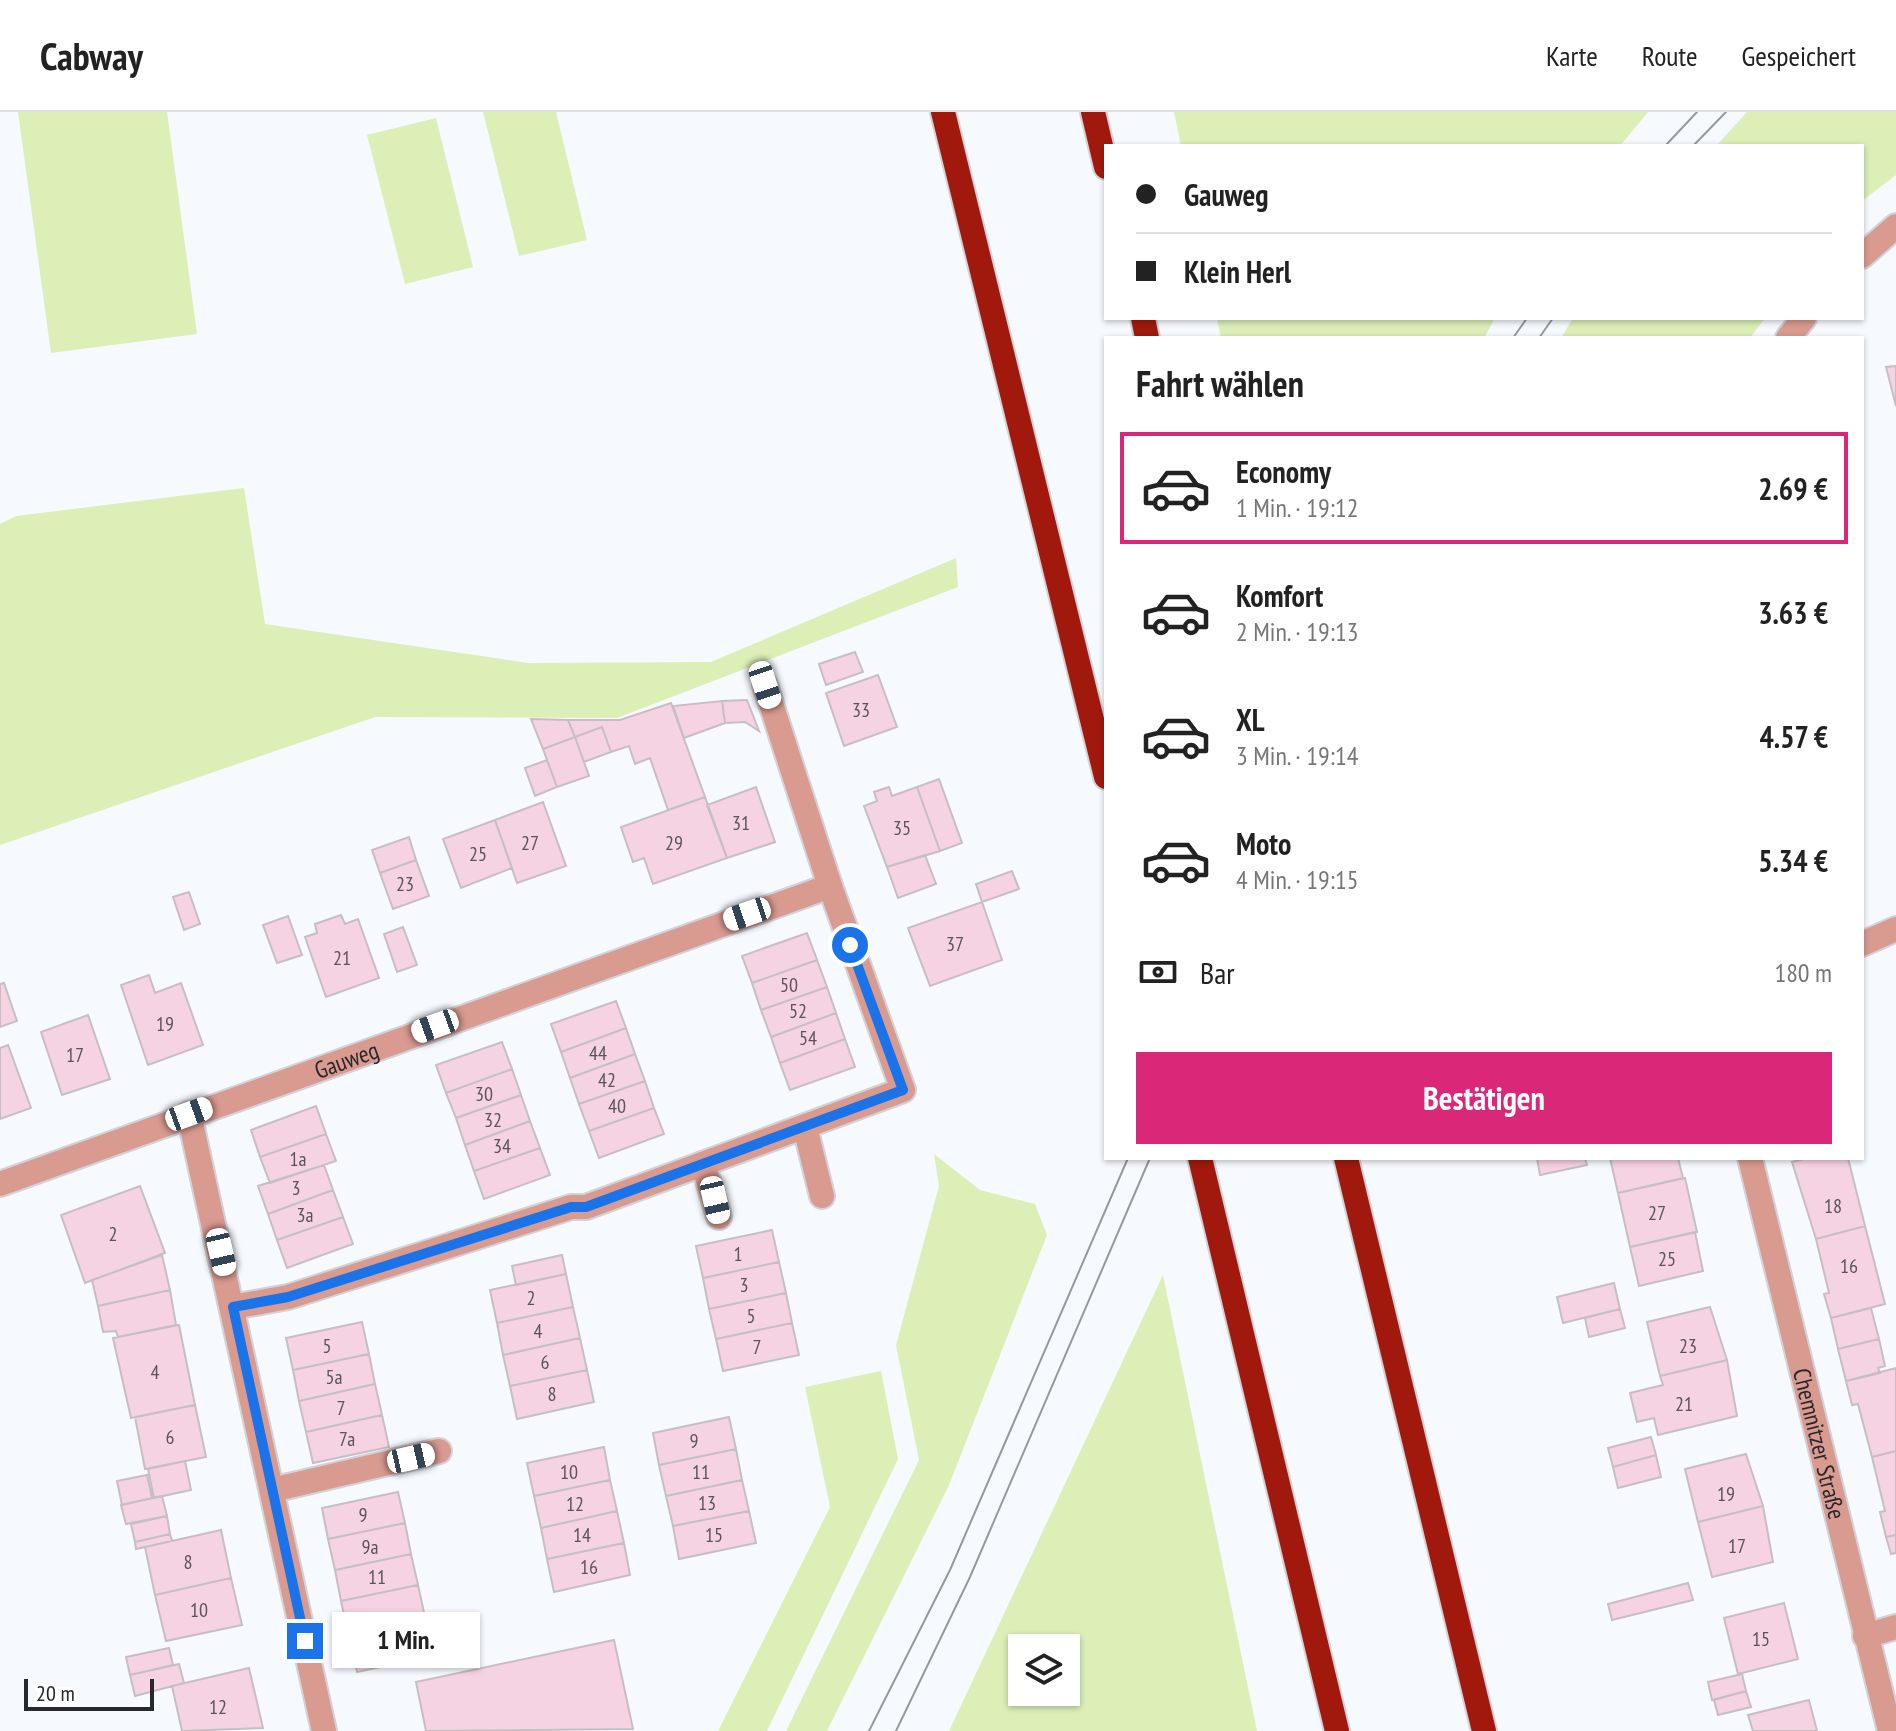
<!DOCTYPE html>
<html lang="de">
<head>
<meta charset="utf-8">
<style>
	:root { --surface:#fff; --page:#f2f2f2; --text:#222; --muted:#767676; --line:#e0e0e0; --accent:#db2777 }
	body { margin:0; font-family:"PT Sans Narrow",sans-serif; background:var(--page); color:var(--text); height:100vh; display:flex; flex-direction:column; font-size:30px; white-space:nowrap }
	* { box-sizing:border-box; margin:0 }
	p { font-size:26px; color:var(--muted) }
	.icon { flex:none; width:44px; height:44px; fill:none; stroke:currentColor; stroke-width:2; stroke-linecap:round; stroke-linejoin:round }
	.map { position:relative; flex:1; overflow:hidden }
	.drawer { position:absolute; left:1104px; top:224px; width:760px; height:824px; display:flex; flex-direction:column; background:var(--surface); border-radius:0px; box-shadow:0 2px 6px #0004 }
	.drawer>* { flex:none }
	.hud { position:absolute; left:1104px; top:32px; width:760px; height:176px; border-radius:0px; box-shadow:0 2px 6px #0004; display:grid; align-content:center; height:176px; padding:0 32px; background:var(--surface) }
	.buttons { position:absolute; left:1008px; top:1522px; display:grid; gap:16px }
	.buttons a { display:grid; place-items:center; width:72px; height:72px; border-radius:0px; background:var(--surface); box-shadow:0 2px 6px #0004; font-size:40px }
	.scale { position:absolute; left:24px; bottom:20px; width:130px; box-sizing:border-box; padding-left:8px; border:4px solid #27282b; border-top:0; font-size:22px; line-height:28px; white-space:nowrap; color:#27282b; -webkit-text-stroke:6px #fff; paint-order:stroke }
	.end { position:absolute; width:36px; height:36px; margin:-18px; border:10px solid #1a73e8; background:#fff; box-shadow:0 0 0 4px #fff }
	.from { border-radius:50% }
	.bubble { position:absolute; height:56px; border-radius:0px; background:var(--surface); box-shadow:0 2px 6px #0004; font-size:26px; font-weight:600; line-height:56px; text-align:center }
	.car { position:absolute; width:24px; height:48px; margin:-24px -12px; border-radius:10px; box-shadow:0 0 6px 2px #0007; background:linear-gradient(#fff 24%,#345 0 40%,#fff 0 76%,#345 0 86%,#fff 0) }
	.hud b { display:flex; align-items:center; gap:28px; height:76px; font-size:30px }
	.hud b+b { border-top:2px solid var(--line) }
	.hud i { width:20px; height:20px; background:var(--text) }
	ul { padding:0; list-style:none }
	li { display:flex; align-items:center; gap:24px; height:112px; margin:0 16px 12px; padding:0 16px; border:4px solid transparent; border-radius:0px }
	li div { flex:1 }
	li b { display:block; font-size:30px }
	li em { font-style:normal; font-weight:600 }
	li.current { border-color:var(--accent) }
	li>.icon { width:72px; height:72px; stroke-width:1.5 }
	h2 { padding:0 32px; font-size:36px; line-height:96px }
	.pay { display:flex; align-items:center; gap:20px; height:88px; padding:0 32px; font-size:30px }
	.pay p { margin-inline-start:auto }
	.button { display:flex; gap:16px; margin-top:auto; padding:16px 32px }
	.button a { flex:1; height:92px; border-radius:0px; background:var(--accent); color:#fff; font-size:32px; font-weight:600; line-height:92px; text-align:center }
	header { display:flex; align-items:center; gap:48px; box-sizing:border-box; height:112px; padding:0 40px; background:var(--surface); border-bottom:2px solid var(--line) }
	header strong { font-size:38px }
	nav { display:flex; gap:44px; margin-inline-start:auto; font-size:28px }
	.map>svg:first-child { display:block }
	.green { fill:#dbefb7; fill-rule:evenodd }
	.building { fill:#f6d3e3; stroke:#c7bec3; stroke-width:2 }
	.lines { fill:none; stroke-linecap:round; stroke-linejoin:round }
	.minor-casing { stroke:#d1d3d8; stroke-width:28 }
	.highway-casing { stroke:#d1d3d8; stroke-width:28 }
	.minor { stroke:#d99a90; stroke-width:24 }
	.highway { stroke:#a1190d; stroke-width:24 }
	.tram { stroke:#96989c; stroke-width:2 }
	.route { stroke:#1a73e8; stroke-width:10 }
	.labels { text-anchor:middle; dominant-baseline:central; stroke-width:8; stroke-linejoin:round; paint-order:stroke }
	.number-label { font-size:20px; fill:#5b5359 }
	.street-label { font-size:24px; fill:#27282b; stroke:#fff }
</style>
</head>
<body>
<header>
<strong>Cabway</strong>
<nav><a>Karte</a><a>Route</a><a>Gespeichert</a></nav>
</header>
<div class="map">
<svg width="1896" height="1619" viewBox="0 0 1896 1619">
	<rect width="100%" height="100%" fill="#f6f9fe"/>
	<!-- green -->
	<path class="green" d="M18,0H167L197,222L51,241Z
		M483,0H556L587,128L519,144Z
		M1174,0H1648L1620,34H1181Z
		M1747,0H1896V63L1862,89V34H1716Z
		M436,6L473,155L405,172L367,23Z
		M1217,206H1495L1484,226H1221Z
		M1573,206H1765L1750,226H1561Z
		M244,376L265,512L528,551L711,550L956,446L958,475L617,606L375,605L0,733V412L16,404Z
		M934,1042L980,1078L1035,1092L1047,1123L949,1373L827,1619H786L919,1348L896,1233L939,1074Z
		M1163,1163L1257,1619H949ZM1022,1536H1066V1580H1022Z
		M881,1259L898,1347L767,1619H718L830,1395L805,1275Z"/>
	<!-- building -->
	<path class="building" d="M1896,254V294L1886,255Z
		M855,540L863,560L826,573L819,552Z
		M878,563L897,615L844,634L826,581Z
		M747,588L759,619L745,610L725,611L722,589Z
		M722,589L725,611L684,626L673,594Z
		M671,591L705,685L668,698L650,646L635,652L629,634L611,640L602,615L575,625L568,608H620Z
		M531,607L568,608L575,625L543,637Z
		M602,615L611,640L584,650L575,625Z
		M575,625L589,664L557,675L543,637Z
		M547,648L557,675L535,684L525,656Z
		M939,667L962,731L940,739L917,675Z
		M756,675L775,730L727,746L707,693Z
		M889,675L892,684L917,675L940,739L887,755L864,694L877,689L874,680Z
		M705,685L727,746L653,772L644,746L633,750L621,715Z
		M543,690L566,754L517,771L495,708Z
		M495,708L512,756L461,776L443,727Z
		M409,725L416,748L380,761L372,738Z
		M925,743L936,772L898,786L887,755Z
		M416,748L429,784L393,797L380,761Z
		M1012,759L1019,777L982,790L976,772Z
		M189,780L200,812L184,818L173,785Z
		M982,790L1002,848L930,874L908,816Z
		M341,803L345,812L358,807L379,866L326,885L305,825L317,821L315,812Z
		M288,804L302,843L277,851L263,813Z
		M403,815L417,853L397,860L384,822Z
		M807,821L817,848L752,871L742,844Z
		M817,848L827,875L761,898L752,871Z
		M149,863L155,881L181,871L203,933L148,953L121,873Z
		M4,871L17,909L0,915V872Z
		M827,875L836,901L771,925L761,898Z
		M616,889L626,916L561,940L551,912Z
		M836,901L845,927L780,951L771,925Z
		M88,903L110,967L62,983L41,920Z
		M626,916L635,942L570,966L561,940Z
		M845,927L855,955L790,978L780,951Z
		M502,930L512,957L446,981L436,953Z
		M8,933L31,996L0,1007V936Z
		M635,942L645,969L579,992L570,966Z
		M512,957L521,983L456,1006L446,981Z
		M645,969L654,996L589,1019L579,992Z
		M521,983L530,1009L465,1033L456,1006Z
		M316,994L326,1022L260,1045L251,1018Z
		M654,996L664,1022L599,1046L589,1019Z
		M530,1009L540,1036L474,1059L465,1033Z
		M326,1022L336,1049L270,1071L260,1045Z
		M540,1036L550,1063L484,1087L474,1059Z
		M1537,1046H1585L1587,1053L1540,1063Z
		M1610,1046H1678L1683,1066L1618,1081Z
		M1807,1046H1848L1865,1114L1816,1127L1792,1050Z
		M324,1053L333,1078L268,1102L258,1074Z
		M1685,1066L1697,1120L1630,1135L1618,1081Z
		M140,1074L165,1141L85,1171L61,1103Z
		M333,1078L343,1105L277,1128L268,1102Z
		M343,1105L353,1132L287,1156L277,1128Z
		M1865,1114L1885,1192L1831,1206L1824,1182L1829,1181L1816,1127Z
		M772,1118L779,1150L703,1166L696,1134Z
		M1695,1120L1703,1159L1639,1174L1630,1135Z
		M162,1143L170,1178L98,1194L92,1168Z
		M562,1143L566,1162L516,1173L512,1154Z
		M779,1150L786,1181L709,1197L703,1166Z
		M566,1162L573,1195L497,1211L490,1178Z
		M1614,1171L1620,1197L1563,1211L1557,1185Z
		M170,1178L176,1213L118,1225L116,1219L103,1220L98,1194Z
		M786,1181L792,1211L716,1227L709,1197Z
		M573,1195L580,1226L503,1243L497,1211Z
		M1710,1195L1727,1248L1660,1264L1647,1210Z
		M1871,1196L1879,1227L1838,1237L1831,1206Z
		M1620,1197L1625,1216L1589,1225L1585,1206Z
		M362,1210L369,1242L293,1258L286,1226Z
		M792,1211L799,1243L723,1259L716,1227Z
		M179,1213L195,1293L131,1306L113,1226Z
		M580,1226L587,1258L510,1274L503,1243Z
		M1879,1227L1885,1254L1878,1256L1880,1261L1846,1269L1838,1237Z
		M369,1242L375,1272L299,1289L293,1258Z
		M1727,1248L1737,1304L1658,1323L1654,1306L1637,1310L1630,1281L1663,1273L1660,1264Z
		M1896,1256V1339L1872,1345L1858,1292L1852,1293L1846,1269Z
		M587,1258L594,1290L517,1307L510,1274Z
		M375,1272L382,1303L306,1320L299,1289Z
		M195,1293L206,1345L145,1357L135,1305Z
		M382,1303L389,1335L313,1351L306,1320Z
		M729,1305L736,1337L659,1353L653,1321Z
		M1651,1325L1656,1343L1613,1355L1608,1336Z
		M604,1335L610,1368L534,1384L527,1351Z
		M736,1337L742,1368L666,1384L659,1353Z
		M1896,1339V1423L1886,1425L1880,1400L1885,1399L1872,1345Z
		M1746,1342L1763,1394L1698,1410L1685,1357Z
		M1656,1343L1661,1365L1618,1376L1613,1355Z
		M185,1349L191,1378L154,1386L148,1357Z
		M147,1363L152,1386L122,1393L117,1369Z
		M610,1368L617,1399L541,1416L534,1384Z
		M742,1368L749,1399L673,1414L666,1384Z
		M398,1380L405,1411L328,1427L322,1396Z
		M162,1384L167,1404L126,1412L121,1393Z
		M1763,1394L1773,1450L1712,1465L1698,1410Z
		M617,1399L624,1431L547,1447L541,1416Z
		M749,1399L756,1431L679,1447L673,1414Z
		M167,1404L170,1422L135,1430L131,1412Z
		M405,1411L411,1442L335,1458L328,1427Z
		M221,1418L231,1466L155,1483L145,1435Z
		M170,1422L172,1429L136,1437L135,1430Z
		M1896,1423V1441L1891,1442L1886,1425Z
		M624,1431L630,1463L554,1480L547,1447Z
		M411,1442L418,1473L341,1489L335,1458Z
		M231,1466L242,1513L166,1529L155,1483Z
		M1688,1471L1693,1488L1612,1508L1608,1492Z
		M418,1473L425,1505L348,1521L341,1489Z
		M1784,1491L1798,1547L1738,1562L1724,1506Z
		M377,1515L385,1554L357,1560L348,1521Z
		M614,1528L633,1617L426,1619L416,1570Z
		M169,1536L173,1553L130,1563L126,1545Z
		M179,1552L184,1571L135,1584L130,1563Z
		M249,1556L263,1616L182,1619L172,1574Z
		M1742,1562L1746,1579L1712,1588L1708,1570Z
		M1746,1579L1751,1595L1718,1603L1714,1588Z
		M1809,1588L1817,1619H1753L1748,1603Z"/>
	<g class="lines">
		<defs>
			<g id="minor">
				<path d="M1862,144L1896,114"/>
				<path d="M1788,226L1804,206"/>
				<path d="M1862,832L1896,817"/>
				<path d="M189,1002L324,1619"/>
				<path d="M805,1015L822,1084"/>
				<path id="s1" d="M1750,1046L1890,1619"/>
				<path d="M703,1052L719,1105"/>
				<path id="s2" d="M0,1072L830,774"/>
				<path d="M233,1195L288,1185L571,1095H586L903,978L830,774L765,573"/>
				<path d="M272,1378L439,1339"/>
				<path d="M1865,1524L1896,1515"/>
			</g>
			<path id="highway" d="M943,0L1106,665
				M1093,0L1106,55
				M1143,206L1147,226
				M1200,1046L1337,1619
				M1346,1046L1484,1619"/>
		</defs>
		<!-- minor casing -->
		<use href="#minor" class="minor-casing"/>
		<!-- highway casing -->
		<use href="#highway" class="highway-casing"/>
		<!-- minor -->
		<use href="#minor" class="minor"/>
		<!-- highway -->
		<use href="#highway" class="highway"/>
		<!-- tram -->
		<path class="tram" d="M1665,34L1697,0
			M1693,34L1726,0
			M1513,226L1527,206
			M1539,226L1553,206
			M869,1619L950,1458L1128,1046
			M896,1619L970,1465L1150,1046"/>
	</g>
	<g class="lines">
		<!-- route -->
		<path class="route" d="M305,1529L233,1195L288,1185L571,1095H586L903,978L850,833"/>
	</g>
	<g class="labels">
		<!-- number labels -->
		<g class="number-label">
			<text x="861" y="598">33</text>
			<text x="741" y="711">31</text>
			<text x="902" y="716">35</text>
			<text x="530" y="731">27</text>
			<text x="674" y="731">29</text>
			<text x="478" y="742">25</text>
			<text x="405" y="772">23</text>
			<text x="955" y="832">37</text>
			<text x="342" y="846">21</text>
			<text x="789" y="873">50</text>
			<text x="798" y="899">52</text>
			<text x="165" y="912">19</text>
			<text x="808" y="926">54</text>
			<text x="598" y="941">44</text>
			<text x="75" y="943">17</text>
			<text x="607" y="968">42</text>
			<text x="484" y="982">30</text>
			<text x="617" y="994">40</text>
			<text x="493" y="1008">32</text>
			<text x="502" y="1034">34</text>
			<text x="298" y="1047">1a</text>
			<text x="296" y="1076">3</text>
			<text x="1833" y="1094">18</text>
			<text x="1657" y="1101">27</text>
			<text x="305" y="1103">3a</text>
			<text x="113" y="1122">2</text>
			<text x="738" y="1142">1</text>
			<text x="1667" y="1147">25</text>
			<text x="1849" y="1154">16</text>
			<text x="744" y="1173">3</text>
			<text x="531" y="1186">2</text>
			<text x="751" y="1204">5</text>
			<text x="538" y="1219">4</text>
			<text x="327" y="1234">5</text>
			<text x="1688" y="1234">23</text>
			<text x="757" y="1235">7</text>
			<text x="545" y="1250">6</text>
			<text x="155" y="1260">4</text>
			<text x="334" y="1265">5a</text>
			<text x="552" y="1282">8</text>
			<text x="1684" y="1292">21</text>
			<text x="341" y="1296">7</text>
			<text x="170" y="1325">6</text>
			<text x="347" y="1327">7a</text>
			<text x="694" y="1329">9</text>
			<text x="569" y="1360">10</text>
			<text x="701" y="1360">11</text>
			<text x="1726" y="1382">19</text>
			<text x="707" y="1391">13</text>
			<text x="575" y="1392">12</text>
			<text x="363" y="1403">9</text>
			<text x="582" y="1423">14</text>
			<text x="714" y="1423">15</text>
			<text x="1737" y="1434">17</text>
			<text x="370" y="1435">9a</text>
			<text x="188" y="1450">8</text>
			<text x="589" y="1455">16</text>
			<text x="377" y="1465">11</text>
			<text x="199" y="1498">10</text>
			<text x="1761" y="1527">15</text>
			<text x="218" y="1595">12</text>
		</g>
		<!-- street labels -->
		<g class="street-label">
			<text stroke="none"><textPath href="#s2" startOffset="368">Gauweg</textPath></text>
			<text stroke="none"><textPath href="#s1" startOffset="294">Chemnitzer Straße</textPath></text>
		</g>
	</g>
</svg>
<div class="buttons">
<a><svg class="icon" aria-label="layers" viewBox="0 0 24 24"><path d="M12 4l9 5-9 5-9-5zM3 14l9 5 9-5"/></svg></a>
</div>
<div class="scale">20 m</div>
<i class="end from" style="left:850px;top:833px"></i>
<i class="end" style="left:305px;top:1529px"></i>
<div class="bubble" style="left:332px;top:1500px;width:148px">1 Min.</div>
<i class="car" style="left:765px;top:573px;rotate:162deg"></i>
<i class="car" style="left:747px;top:802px;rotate:251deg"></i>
<i class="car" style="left:435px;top:914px;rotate:250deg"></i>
<i class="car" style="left:189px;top:1002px;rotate:70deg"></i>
<i class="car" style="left:715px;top:1088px;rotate:167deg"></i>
<i class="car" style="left:221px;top:1140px;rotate:167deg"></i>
<i class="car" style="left:411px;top:1346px;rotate:77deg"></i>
<div class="hud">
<b><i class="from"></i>Gauweg</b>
<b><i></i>Klein Herl</b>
</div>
<section class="drawer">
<h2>Fahrt wählen</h2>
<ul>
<li class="current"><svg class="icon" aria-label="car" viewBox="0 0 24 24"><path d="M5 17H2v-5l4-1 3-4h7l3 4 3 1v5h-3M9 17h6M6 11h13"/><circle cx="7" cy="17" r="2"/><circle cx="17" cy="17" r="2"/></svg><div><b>Economy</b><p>1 Min. · 19:12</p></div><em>2.69 €</em></li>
<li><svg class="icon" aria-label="car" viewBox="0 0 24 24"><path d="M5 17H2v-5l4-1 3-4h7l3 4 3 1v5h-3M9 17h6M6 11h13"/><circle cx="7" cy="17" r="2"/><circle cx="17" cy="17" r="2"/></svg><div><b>Komfort</b><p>2 Min. · 19:13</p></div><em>3.63 €</em></li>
<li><svg class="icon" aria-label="car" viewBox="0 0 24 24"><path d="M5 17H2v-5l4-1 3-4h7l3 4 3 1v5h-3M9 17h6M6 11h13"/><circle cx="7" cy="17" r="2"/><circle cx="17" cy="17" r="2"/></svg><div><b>XL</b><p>3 Min. · 19:14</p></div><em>4.57 €</em></li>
<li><svg class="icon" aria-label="car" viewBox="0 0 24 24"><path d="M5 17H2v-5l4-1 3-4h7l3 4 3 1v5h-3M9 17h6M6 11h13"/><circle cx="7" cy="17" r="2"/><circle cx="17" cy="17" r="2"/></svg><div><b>Moto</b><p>4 Min. · 19:15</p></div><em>5.34 €</em></li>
</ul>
<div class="pay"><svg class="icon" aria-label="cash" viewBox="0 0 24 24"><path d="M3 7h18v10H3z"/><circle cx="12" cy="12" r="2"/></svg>Bar<p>180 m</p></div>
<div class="button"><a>Bestätigen</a></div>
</section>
</div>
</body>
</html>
